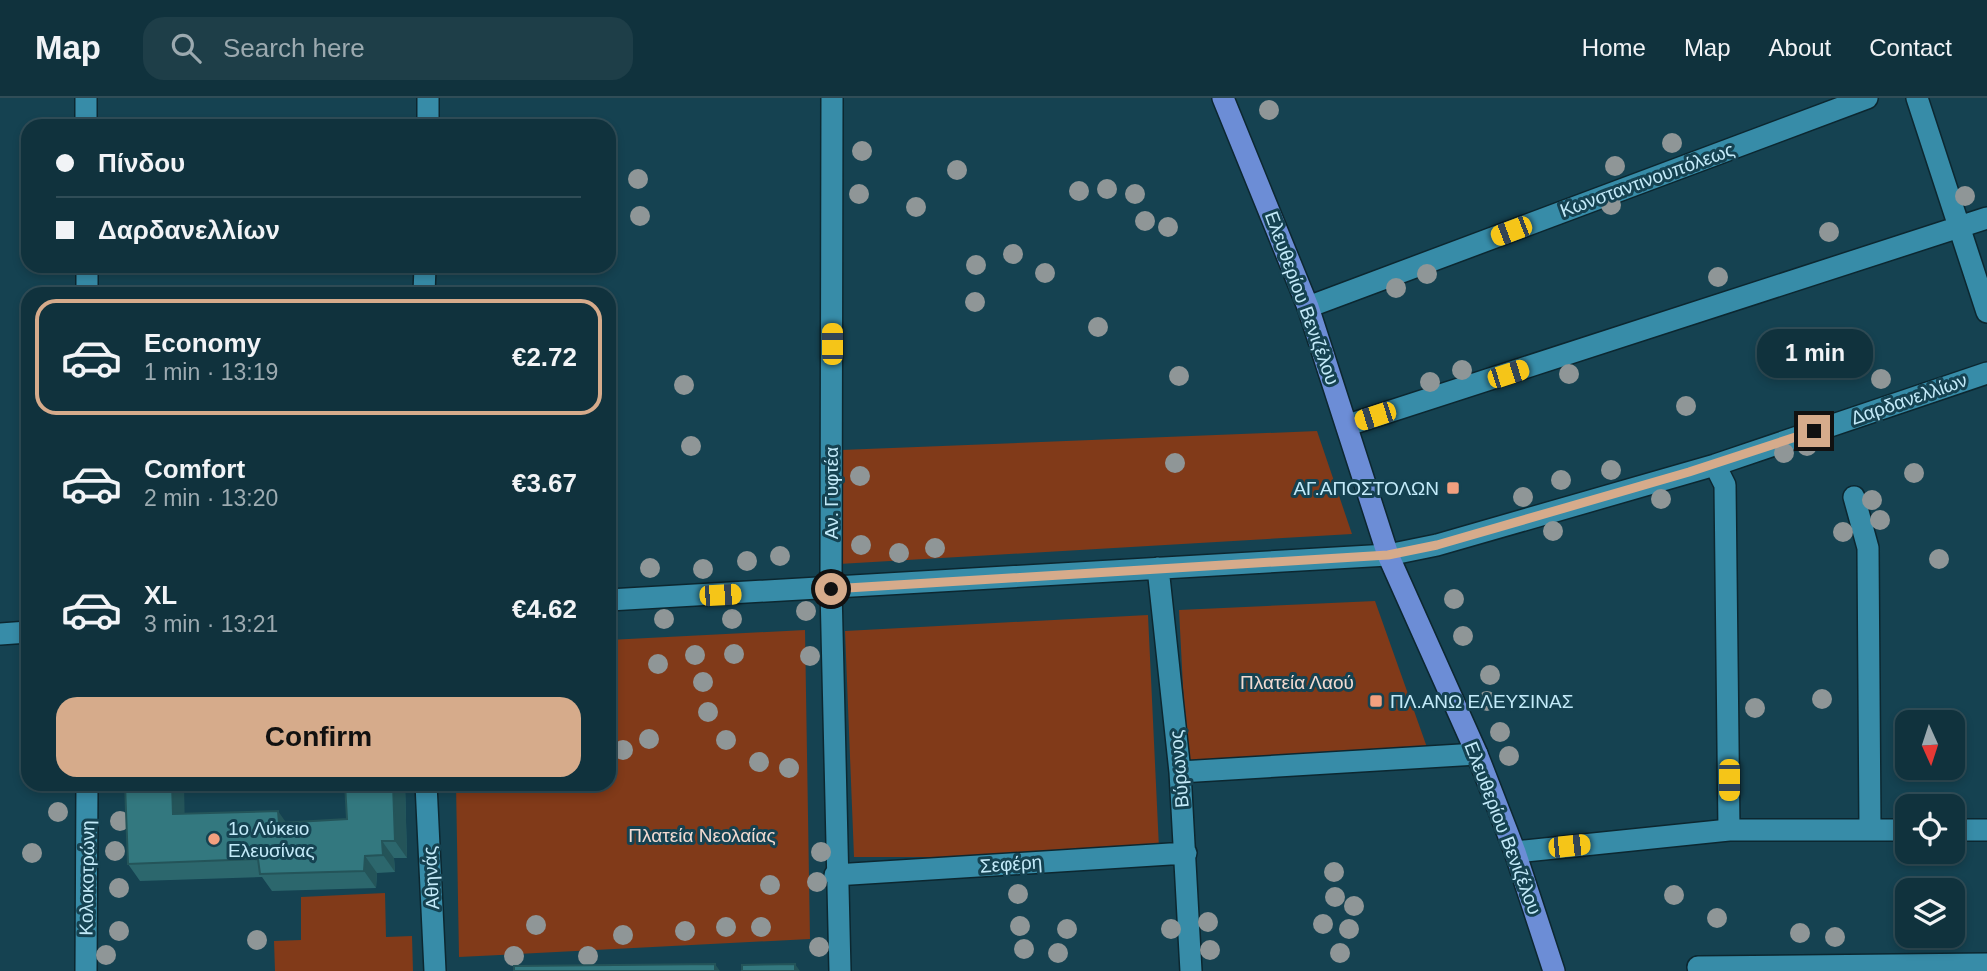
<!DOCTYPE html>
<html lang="en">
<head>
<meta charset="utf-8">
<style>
	:root { --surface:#10323d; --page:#1e3e48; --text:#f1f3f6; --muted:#9caab0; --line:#304d57; --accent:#d6ab8b }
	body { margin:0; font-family:Arial,sans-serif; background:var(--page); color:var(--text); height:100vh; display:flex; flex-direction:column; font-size:26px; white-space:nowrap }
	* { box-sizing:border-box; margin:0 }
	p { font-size:23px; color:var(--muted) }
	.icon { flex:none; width:38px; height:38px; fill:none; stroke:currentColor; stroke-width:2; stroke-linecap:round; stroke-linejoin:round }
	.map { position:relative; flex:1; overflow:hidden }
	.side { position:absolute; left:21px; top:189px; width:595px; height:504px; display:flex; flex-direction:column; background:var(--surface); border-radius:21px; box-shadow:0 4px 10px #0003,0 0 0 2px var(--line) }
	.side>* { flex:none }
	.top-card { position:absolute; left:21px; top:21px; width:595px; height:154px; border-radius:21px; box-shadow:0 4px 10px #0003,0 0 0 2px var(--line); display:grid; align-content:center; height:154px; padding:0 35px; background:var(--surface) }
	.needle { width:46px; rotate:177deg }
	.controls { position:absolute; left:1895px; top:612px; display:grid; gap:14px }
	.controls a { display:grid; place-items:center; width:70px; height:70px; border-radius:14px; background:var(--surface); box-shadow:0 4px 10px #0003,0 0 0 2px var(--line); font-size:35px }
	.end { position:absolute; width:32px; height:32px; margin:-16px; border:9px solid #d6ab8b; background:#111; box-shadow:0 0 0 4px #111 }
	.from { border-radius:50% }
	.bubble { position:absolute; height:49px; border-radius:21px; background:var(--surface); box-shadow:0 4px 10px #0003,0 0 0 2px var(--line); font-size:23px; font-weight:700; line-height:49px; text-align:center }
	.car { position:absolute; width:21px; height:42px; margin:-21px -10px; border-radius:9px; box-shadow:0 0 5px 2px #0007; background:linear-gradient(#f5c518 24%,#345 0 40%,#f5c518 0 76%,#345 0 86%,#f5c518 0) }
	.top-card b { display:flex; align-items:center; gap:24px; height:66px; font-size:26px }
	.top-card b+b { border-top:2px solid var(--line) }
	.top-card i { width:18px; height:18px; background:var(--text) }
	ul { padding:12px 0 0; list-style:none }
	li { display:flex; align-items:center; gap:21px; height:116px; margin:0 14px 10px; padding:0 21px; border:4px solid transparent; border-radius:21px }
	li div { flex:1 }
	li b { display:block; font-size:26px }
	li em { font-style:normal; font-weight:700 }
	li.current { border-color:var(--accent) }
	li>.icon { width:63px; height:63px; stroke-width:1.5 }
	.primary-button { display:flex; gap:14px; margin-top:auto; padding:14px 35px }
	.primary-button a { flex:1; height:80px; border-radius:21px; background:var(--accent); color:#111; font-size:28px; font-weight:700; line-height:80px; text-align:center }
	header { display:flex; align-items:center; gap:42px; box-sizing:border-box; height:98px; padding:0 35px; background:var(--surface); border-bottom:2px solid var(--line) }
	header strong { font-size:33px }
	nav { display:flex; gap:38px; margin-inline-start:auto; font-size:24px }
	.search { width:490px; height:63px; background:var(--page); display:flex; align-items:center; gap:18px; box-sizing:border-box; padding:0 24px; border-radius:21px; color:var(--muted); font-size:26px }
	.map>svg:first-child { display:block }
	.green { fill:#813a19 }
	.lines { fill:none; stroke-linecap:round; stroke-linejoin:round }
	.minor-casing { stroke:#0c2730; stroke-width:24 }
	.major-casing { stroke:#0c2730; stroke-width:24 }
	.minor { stroke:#378ca8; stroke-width:21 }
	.major { stroke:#6c8dd6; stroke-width:21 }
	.tree { fill:#8f9697 }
	.wall { fill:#2c676d }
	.shaded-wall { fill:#245459 }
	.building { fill:#33787f; stroke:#245459; stroke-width:2 }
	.route { stroke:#d6ab8b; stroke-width:9 }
	.poi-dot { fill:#f2a07f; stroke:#154251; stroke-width:2.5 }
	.labels { text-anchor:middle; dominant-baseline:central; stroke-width:6; stroke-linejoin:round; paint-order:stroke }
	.street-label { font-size:19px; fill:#c3eaf9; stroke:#154251 }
	.poi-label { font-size:19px; fill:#c3eaf9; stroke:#154251; text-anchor:start }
	.park-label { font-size:19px; fill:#f2dad1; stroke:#154251 }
</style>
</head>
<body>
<header>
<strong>Map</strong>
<div class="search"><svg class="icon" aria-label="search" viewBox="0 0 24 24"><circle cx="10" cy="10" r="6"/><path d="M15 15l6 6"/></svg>Search here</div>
<nav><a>Home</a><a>Map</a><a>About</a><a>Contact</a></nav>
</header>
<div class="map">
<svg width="1987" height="873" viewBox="0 0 1987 873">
	<rect width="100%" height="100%" fill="#154251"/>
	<!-- green -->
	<path class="green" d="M1317,333L1352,436L839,466L841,352Z
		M1375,503L1429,655L1187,666L1179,512Z
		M1148,517L1159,750L974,759H854L845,533Z
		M805,532L810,841L459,859L456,686H609V542Z
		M385,795L386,839L412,838L413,873H275L274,843L301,842V799Z"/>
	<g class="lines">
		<defs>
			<path id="minor" d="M86,0V28
				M832,0L831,491L840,873
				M1917,0L1987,214
				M428,28V0
				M87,168V196
				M424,196L425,168
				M1308,209L1867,0
				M1348,327L1987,120
				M1715,367L1725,387L1729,732
				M1854,399L1868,450L1870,732
				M1158,470L1180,674L1191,873
				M609,502L1388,457L1437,447L1715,367L1987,275
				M0,536L28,534
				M1180,674L1477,656
				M426,686L435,873
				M1953,732H1987
				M1515,754L1729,732H1908
				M835,777L1186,755
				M1698,869L1987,866
				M86,873L87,686"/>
			<path id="major" d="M1223,0L1308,209L1388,457L1477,656L1515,754L1554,873"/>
		</defs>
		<!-- minor casing -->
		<use href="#minor" class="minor-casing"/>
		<!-- major casing -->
		<use href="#major" class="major-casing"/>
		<!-- minor -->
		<use href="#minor" class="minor"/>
		<!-- major -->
		<use href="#major" class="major"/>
	</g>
	<!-- trees -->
	<g class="tree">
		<circle cx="1269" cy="12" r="10"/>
		<circle cx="1672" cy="45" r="10"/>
		<circle cx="862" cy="53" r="10"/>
		<circle cx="1615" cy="68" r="10"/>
		<circle cx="957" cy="72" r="10"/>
		<circle cx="638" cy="81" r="10"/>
		<circle cx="1107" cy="91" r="10"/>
		<circle cx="1079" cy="93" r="10"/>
		<circle cx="859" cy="96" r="10"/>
		<circle cx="1135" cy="96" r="10"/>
		<circle cx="1965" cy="98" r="10"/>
		<circle cx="1611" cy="107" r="10"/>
		<circle cx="916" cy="109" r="10"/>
		<circle cx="640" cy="118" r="10"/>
		<circle cx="1145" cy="123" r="10"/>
		<circle cx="1168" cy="129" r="10"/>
		<circle cx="1829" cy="134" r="10"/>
		<circle cx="1013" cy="156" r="10"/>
		<circle cx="976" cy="167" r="10"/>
		<circle cx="1045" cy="175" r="10"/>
		<circle cx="1427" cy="176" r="10"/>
		<circle cx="1718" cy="179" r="10"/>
		<circle cx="1396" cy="190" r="10"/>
		<circle cx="975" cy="204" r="10"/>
		<circle cx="1098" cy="229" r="10"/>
		<circle cx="1462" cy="272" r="10"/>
		<circle cx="1569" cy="276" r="10"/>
		<circle cx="1179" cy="278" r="10"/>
		<circle cx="1881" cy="281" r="10"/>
		<circle cx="1430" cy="284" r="10"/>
		<circle cx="684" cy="287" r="10"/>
		<circle cx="1686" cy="308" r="10"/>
		<circle cx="691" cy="348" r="10"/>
		<circle cx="1807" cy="348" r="10"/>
		<circle cx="1784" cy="355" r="10"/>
		<circle cx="1175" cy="365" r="10"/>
		<circle cx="1611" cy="372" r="10"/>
		<circle cx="1914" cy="375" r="10"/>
		<circle cx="860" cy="378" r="10"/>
		<circle cx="1561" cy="382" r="10"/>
		<circle cx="1523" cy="399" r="10"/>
		<circle cx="1661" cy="401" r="10"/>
		<circle cx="1872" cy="402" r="10"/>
		<circle cx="1880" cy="422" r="10"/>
		<circle cx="1553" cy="433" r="10"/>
		<circle cx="1843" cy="434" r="10"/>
		<circle cx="861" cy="447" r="10"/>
		<circle cx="935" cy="450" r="10"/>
		<circle cx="899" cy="455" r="10"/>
		<circle cx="780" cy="458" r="10"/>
		<circle cx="1939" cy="461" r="10"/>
		<circle cx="747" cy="463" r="10"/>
		<circle cx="650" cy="470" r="10"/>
		<circle cx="703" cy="471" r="10"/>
		<circle cx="1454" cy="501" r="10"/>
		<circle cx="806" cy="513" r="10"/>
		<circle cx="664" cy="521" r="10"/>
		<circle cx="732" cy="521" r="10"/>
		<circle cx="1463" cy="538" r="10"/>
		<circle cx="734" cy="556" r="10"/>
		<circle cx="695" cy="557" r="10"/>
		<circle cx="810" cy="558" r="10"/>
		<circle cx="658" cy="566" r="10"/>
		<circle cx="1490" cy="577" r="10"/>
		<circle cx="703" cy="584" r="10"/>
		<circle cx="1822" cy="601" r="10"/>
		<circle cx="1487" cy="603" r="10"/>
		<circle cx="1755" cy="610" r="10"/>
		<circle cx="708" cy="614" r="10"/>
		<circle cx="1500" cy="634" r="10"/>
		<circle cx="649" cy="641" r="10"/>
		<circle cx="726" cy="642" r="10"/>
		<circle cx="623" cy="652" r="10"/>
		<circle cx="1509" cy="658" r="10"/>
		<circle cx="759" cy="664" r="10"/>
		<circle cx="789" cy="670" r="10"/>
		<circle cx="58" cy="714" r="10"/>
		<circle cx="120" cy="723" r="10"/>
		<circle cx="115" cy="753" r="10"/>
		<circle cx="821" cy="754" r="10"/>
		<circle cx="32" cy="755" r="10"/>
		<circle cx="1334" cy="774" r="10"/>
		<circle cx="817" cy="784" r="10"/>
		<circle cx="770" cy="787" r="10"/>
		<circle cx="119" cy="790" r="10"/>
		<circle cx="1018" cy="796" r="10"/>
		<circle cx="1674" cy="797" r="10"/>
		<circle cx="1335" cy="799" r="10"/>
		<circle cx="1354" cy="808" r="10"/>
		<circle cx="1717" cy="820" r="10"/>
		<circle cx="1208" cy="824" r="10"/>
		<circle cx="1323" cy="826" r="10"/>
		<circle cx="536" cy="827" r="10"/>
		<circle cx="1020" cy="828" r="10"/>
		<circle cx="726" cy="829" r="10"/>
		<circle cx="761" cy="829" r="10"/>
		<circle cx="1067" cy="831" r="10"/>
		<circle cx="1171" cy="831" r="10"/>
		<circle cx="1349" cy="831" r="10"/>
		<circle cx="119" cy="833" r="10"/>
		<circle cx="685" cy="833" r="10"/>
		<circle cx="1800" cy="835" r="10"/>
		<circle cx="623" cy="837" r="10"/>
		<circle cx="1835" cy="839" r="10"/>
		<circle cx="257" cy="842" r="10"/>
		<circle cx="819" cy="849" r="10"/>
		<circle cx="1024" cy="851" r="10"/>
		<circle cx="1210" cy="852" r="10"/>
		<circle cx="1058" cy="855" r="10"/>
		<circle cx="1340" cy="855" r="10"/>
		<circle cx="106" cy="857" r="10"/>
		<circle cx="514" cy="858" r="10"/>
		<circle cx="588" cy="858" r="10"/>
	</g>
	<!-- wall -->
	<path class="wall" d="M345,686H405L407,760H394L395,774L377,775L376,790L272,793L262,779L140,783L128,766L185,715L286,725L347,721Z"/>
	<!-- shaded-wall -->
	<path class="shaded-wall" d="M172,686H184L185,733L173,716Z
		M393,686H405L407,760L395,743Z
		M278,713L290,730L279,725Z
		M382,743L394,760L395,774L383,757Z
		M365,758L377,775L376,790L364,773Z
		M715,866L720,873H715Z
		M795,866L800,873H795Z"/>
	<!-- building -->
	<path class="building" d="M125,686H172L173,716L278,713L279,725L347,721L345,686H393L395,743H382L383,757L365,758L364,773L260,776L258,761L128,766Z
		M715,866V873H514V868Z
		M795,866V873H742V867Z"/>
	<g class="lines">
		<!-- route -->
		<path class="route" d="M831,491L1388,457L1437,447L1689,374L1814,333"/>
	</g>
	<!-- markers -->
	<g class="poi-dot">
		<rect x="1446" y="383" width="14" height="14" rx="3.5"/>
		<rect x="1369" y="596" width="14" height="14" rx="3.5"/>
		<circle cx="214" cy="741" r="7"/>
	</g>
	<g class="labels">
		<!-- street labels -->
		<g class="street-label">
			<text transform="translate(1647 82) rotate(-20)">Κωνσταντινουπόλεως</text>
			<text transform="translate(1302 200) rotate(70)">Ελευθερίου Βενιζέλου</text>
			<text transform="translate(1909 301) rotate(-19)">Δαρδανελλίων</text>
			<text transform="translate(831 395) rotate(-90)">Αν. Γυφτέα</text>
			<text transform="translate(1179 671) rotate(-95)">Βύρωνος</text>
			<text transform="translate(1503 730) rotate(69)">Ελευθερίου Βενιζέλου</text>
			<text transform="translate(1011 766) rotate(-4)">Σεφέρη</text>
			<text transform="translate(87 780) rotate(-89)">Κολοκοτρώνη</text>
			<text transform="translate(431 780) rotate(-93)">Αθηνάς</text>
		</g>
		<!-- poi labels -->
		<g class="poi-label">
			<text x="1439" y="390" text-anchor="end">ΑΓ.ΑΠΟΣΤΟΛΩΝ</text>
			<text x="1390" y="603">ΠΛ.ΑΝΩ ΕΛΕΥΣΙΝΑΣ</text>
			<text x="228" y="730">1ο Λύκειο<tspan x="228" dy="22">Ελευσίνας</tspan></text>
		</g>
		<!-- park labels -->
		<g class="park-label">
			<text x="1297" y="584">Πλατεία Λαού</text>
			<text x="702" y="737">Πλατεία Νεολαίας</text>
		</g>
	</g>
</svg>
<div class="controls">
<a><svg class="needle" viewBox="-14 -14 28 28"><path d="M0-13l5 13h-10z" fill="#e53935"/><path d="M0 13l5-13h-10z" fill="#9caab0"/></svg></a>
<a><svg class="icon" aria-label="locate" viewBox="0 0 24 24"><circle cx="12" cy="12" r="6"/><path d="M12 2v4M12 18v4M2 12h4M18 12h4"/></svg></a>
<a><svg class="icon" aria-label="layers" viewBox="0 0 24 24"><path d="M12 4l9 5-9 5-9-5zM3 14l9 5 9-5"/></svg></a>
</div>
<i class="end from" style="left:831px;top:491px"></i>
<i class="end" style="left:1814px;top:333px"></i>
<div class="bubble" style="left:1757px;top:231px;width:116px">1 min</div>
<i class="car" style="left:1511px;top:133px;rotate:249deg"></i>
<i class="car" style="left:832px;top:246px;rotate:0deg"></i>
<i class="car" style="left:1508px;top:276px;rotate:72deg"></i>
<i class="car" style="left:1375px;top:318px;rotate:252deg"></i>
<i class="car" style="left:720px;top:497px;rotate:87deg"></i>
<i class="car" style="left:1729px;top:682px;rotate:180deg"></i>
<i class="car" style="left:1569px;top:748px;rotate:84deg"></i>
<div class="top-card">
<b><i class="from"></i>Πίνδου</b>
<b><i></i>Δαρδανελλίων</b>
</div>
<section class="side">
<ul>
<li class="current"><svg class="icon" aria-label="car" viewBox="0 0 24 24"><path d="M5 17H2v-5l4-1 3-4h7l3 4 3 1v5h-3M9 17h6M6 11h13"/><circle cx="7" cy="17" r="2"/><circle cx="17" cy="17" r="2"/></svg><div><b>Economy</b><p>1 min · 13:19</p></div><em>€2.72</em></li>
<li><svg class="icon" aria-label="car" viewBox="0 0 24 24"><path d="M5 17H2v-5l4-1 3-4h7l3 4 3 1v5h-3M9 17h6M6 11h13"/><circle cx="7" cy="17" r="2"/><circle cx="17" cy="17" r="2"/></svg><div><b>Comfort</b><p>2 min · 13:20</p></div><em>€3.67</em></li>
<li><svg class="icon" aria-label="car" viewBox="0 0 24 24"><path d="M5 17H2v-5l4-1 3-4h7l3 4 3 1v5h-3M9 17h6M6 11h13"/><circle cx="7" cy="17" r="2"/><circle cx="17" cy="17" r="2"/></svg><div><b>XL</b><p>3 min · 13:21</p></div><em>€4.62</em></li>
</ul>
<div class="primary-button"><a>Confirm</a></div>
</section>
</div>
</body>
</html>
